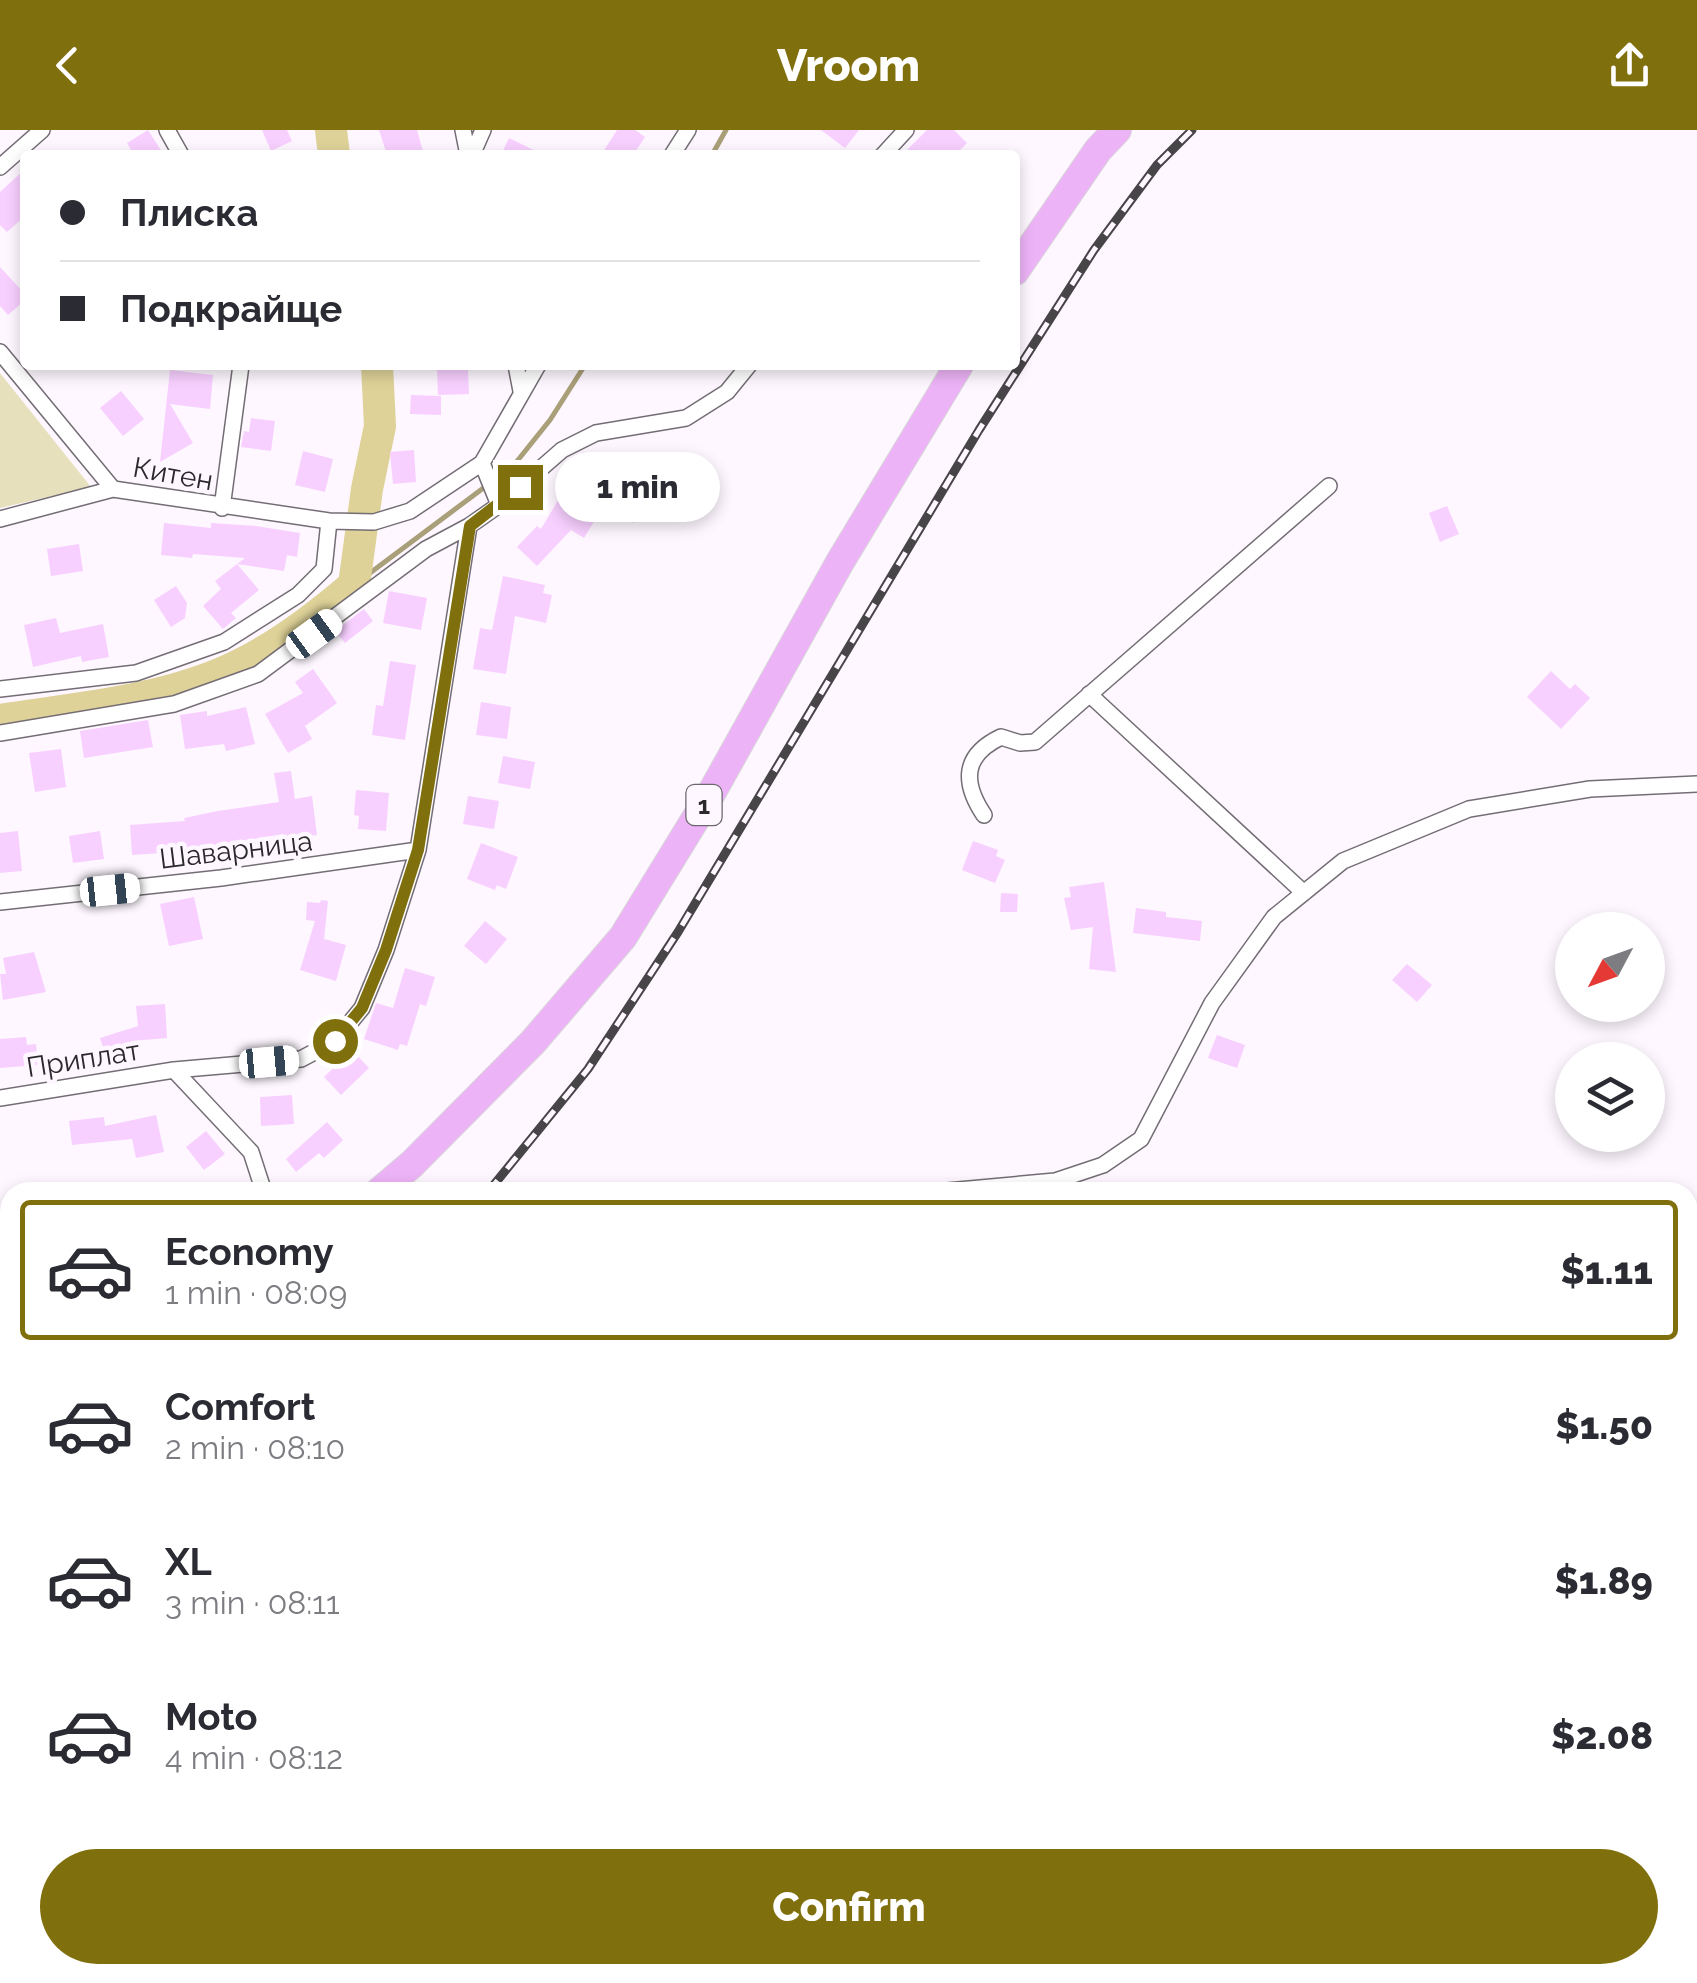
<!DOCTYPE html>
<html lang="en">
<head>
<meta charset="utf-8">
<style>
	:root { --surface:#fff; --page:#f7f7f7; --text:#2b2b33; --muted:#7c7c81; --line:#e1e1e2; --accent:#806f0d }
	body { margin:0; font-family:Raleway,sans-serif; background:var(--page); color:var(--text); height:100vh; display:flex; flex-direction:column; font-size:38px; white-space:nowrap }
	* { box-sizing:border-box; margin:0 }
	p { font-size:32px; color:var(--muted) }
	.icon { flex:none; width:55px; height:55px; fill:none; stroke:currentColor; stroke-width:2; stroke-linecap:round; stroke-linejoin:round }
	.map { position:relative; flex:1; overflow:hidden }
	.panel { position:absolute; left:0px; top:1052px; width:1698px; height:802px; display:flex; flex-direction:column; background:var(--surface); border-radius:30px 30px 0 0; box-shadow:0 5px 15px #0003 }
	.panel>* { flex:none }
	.top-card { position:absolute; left:20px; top:20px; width:1000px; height:220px; border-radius:10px; box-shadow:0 5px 15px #0003; display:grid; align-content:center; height:220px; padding:0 40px; background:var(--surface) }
	.needle { width:65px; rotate:229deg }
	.buttons { position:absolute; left:1555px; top:782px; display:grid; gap:20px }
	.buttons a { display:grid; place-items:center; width:110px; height:110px; border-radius:50%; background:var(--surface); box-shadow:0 5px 15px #0003; font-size:50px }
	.end { position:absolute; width:45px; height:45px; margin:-22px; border:12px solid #806f0d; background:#fff; box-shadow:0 0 0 5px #fff }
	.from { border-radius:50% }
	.bubble { position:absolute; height:70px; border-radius:35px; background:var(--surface); box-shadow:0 5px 15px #0003; font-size:32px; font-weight:800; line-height:70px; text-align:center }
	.car { position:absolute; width:30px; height:60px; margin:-30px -15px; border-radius:12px; box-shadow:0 0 8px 2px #0007; background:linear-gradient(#fff 24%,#345 0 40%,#fff 0 76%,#345 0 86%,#fff 0) }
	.top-card b { display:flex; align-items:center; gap:35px; height:95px; font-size:38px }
	.top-card b+b { border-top:2px solid var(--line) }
	.top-card i { width:25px; height:25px; background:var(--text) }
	ul { padding:18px 0 0; list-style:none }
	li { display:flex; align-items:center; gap:30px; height:140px; margin:0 20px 15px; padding:0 20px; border:5px solid transparent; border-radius:10px }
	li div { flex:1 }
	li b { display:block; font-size:38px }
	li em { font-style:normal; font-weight:800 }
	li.on { border-color:var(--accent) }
	li>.icon { width:90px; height:90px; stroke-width:1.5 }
	.button { display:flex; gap:20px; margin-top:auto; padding:20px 40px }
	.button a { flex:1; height:115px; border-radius:60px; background:var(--accent); color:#fff; font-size:40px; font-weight:800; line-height:115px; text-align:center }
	header { display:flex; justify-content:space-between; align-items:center; height:130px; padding:0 40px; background:var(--accent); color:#fff; font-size:45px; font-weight:800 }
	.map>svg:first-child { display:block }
	.green { fill:#e7e0bd }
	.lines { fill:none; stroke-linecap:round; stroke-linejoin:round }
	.stream { stroke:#a99f78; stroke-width:5 }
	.river { stroke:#ded298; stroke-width:32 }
	.building { fill:#f8d0ff }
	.street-casing { stroke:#746d75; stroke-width:18 }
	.highway-casing { stroke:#d9d8d9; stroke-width:30 }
	.street { stroke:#fff; stroke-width:15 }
	.highway { stroke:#edb3f7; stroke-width:28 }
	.rail-casing { stroke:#484549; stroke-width:9 }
	.rail { stroke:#fef7ff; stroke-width:5; stroke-dasharray:15; stroke-linecap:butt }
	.route { stroke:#806f0d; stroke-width:12 }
	.labels { text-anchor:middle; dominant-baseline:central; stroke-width:9; stroke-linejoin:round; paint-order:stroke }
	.shield { fill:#fef7ff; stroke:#6b676c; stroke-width:2.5 }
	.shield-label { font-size:25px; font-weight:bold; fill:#2c292d }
	.street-label { font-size:28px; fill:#2c292d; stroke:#fef7ff }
</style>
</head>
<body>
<header><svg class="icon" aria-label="back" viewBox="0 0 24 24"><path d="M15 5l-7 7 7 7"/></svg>Vroom<svg class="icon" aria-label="share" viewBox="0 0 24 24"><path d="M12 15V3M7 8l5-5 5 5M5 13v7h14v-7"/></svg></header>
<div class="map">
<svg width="1697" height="1853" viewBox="0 0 1697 1853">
	<rect width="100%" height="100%" fill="#fef7ff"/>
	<!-- green -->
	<path class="green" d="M0,243L91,357L0,378Z"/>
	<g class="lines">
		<!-- stream -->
		<path class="stream" d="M712,25L726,0
			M354,455L514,335L550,290L585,235
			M286,1057L290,1062
			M297,1853L305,1845"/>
		<!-- river -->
		<path class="river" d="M331,0L334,25
			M0,590C76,578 163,571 233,538C278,517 317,487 354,455L367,359L380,296L377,235"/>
	</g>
	<!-- building -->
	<path class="building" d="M148,0L164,25H134L127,13Z
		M262,0H287L292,11L271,21Z
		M379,0H417L424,25H387Z
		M617,0H635L645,7L633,25H601Z
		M821,0H859L845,18Z
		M927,0H954L967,13L955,25H902Z
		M509,8L544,25H501Z
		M25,39V86L7,102L0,95V62Z
		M0,137L25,164V170L8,185L0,176Z
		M468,239L469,264L438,265L437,240Z
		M170,240L213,245L210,279L170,274L193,313L160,332Z
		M121,261L144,289L123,306L100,278Z
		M411,265L441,266V285L410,284Z
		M251,288L275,291L271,321L241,317L244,301L249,302Z
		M414,320L416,352L393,354L390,322Z
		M303,321L333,329L325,362L295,355Z
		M583,322L614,339L604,356L641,379L633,393L604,375L584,408L571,400L537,436L517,417L537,396L541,399L576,340L573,338Z
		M1447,376L1459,404L1440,412L1429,383Z
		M164,393L211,398V393L256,396L300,403L297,427L287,425L284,441L237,434L259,460L231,483L236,488L223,499L203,476L221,459L215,451L245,428L193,424L192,428L161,425Z
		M79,414L83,441L51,446L47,419Z
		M503,446L545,455L543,463L552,465L546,493L515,486L506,544L473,539L480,498L492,500Z
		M176,456L187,473L185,488L171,497L154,470Z
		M389,461L427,468L421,500L383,493Z
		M364,479L373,491L345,513L335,501Z
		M56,488L60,503L103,494L109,527L82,532L81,526L33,537L24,495Z
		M390,531L416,535L405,610L372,605L376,575L383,576Z
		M313,539L337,573L305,596L312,609L288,623L265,584L303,563L295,552Z
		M1551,541L1570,559L1575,554L1590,568L1561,599L1527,567Z
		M481,572L511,577L507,609L476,605Z
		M246,577L255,614L226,621L224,614L185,619L180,585L207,581V586Z
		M148,590L153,617L84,628L80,601Z
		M61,619L66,657L35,662L29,623Z
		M503,626L535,632L530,659L498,653Z
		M291,641L295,669L312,666L317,705L284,710L283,704L177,722L132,725L130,695L185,691L184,688L218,681L279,672L274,643Z
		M356,660L389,663L386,701L358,699L359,686L354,685Z
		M468,666L499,671L494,699L463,694Z
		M18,701L22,741L0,743V703Z
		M100,701L104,729L73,733L69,706Z
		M973,711L998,720L996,726L1005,730L995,753L962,740Z
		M481,713L518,727L506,759L497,755L495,760L467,749Z
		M1104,752L1116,842L1089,839L1093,797L1071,800L1064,768L1071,767L1069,757Z
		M1001,763L1018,764L1017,782H1000Z
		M194,767L203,809L169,816L160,774Z
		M321,770L328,771L324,809L346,815L336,851L300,840L315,791L306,790L307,772L320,773Z
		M1136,778L1166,782V787L1202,791L1200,811L1133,803Z
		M485,791L507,809L486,834L464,816Z
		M34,822L46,862L3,870L0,844H6L3,828Z
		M1407,834L1432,855L1417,872L1392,850Z
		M405,838L435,847L426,876L420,874L407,916L400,914L398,920L364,909L376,873L393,878Z
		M165,874L167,908L131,911L134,921L107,929L100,908L138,896L136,876Z
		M1217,905L1245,915L1237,938L1208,928Z
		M26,907L27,915L36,914L38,935L0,938V909Z
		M352,920L369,938L341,965L324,947Z
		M292,965L294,994L261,996L260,967Z
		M156,985L164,1022L136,1028L132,1009L72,1015L69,991L104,987L105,996Z
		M327,992L343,1010L324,1028L319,1023L296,1042L286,1029Z
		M206,1001L225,1024L204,1040L186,1017Z"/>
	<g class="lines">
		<defs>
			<path id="street" d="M167,0L181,25
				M463,0L468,25
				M472,25L483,0
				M672,25L688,0
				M883,25L906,0
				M0,37L42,0
				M0,222L113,359
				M516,235L521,261
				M482,333L499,375
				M222,378L241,235
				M0,389L113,359L329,391L374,392L410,381L482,333L538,235
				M0,559L136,543L224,512L298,465L324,439L329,391
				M1089,564L1304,763
				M0,603L174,574L258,544L426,419L469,396L499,375L562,320L596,303L686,288L727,262L749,235
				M984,685C962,652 963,625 1001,607L1020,613L1035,612L1329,356
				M0,772L221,748L418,720
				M174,940L251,1022L264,1062
				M0,968L174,940L301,929L335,911L362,878L386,820L418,720L469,396
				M936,1062L1055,1051L1103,1035L1141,1009L1212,873L1274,787L1343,731L1469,679L1590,659L1697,654
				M0,1212L10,1209
				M0,1485H10
				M168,1853L170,1845
				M426,1853L428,1845"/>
			<path id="highway" d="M1015,141L1098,20L1117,0
				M379,1062L412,1034L533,912L623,807L712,662L840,432L959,235
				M0,1261L10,1258"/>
		</defs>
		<!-- street casing -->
		<use href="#street" class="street-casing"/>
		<!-- highway casing -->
		<use href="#highway" class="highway-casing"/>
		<!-- street -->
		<use href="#street" class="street"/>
		<!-- highway -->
		<use href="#highway" class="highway"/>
		<defs>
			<path id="rail" d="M488,1062L588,939L678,802L979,300L1094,120L1157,35L1192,0
				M0,1334L10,1332"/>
		</defs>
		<!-- rail casing -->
		<use href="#rail" class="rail-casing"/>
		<!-- rail -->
		<use href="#rail" class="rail"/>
	</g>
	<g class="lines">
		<!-- route -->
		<path class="route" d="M335,911L362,878L386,820L418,720L470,396L520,357"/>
	</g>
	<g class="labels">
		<!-- shield labels -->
		<rect class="shield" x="686.5" y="655" width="35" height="40" rx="8"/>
		<g class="shield-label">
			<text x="704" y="675">1</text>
		</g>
		<!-- street labels -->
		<g class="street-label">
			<text transform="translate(173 344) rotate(10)">Китен</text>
			<text transform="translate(236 720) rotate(-7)">Шаварница</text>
			<text transform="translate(83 929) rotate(-9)">Приплат</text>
		</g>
	</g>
</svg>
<div class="buttons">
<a><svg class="needle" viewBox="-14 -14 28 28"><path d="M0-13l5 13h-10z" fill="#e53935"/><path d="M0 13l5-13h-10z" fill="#7c7c81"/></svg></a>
<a><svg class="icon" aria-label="layers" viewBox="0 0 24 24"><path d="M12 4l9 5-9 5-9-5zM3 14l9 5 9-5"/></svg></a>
</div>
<i class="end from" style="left:335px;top:911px"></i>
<i class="end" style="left:520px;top:357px"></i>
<div class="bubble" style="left:555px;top:322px;width:165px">1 min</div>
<i class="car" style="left:314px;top:504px;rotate:54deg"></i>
<i class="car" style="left:110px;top:760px;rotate:84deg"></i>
<i class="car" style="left:269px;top:932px;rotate:85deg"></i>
<div class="top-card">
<b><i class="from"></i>Плиска</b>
<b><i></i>Подкрайще</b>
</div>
<section class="panel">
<ul>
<li class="on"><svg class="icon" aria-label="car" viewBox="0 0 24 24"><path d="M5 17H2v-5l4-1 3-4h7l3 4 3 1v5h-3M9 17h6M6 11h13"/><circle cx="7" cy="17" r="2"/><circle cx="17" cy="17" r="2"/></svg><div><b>Economy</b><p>1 min · 08:09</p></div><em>$1.11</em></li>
<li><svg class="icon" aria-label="car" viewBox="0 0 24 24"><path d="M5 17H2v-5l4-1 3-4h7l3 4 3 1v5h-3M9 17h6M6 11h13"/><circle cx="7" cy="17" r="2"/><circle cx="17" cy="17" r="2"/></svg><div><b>Comfort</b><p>2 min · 08:10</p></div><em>$1.50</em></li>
<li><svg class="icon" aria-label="car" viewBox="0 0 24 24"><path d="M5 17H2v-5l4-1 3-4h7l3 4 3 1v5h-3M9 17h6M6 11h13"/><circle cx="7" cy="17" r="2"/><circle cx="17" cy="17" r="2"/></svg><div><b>XL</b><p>3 min · 08:11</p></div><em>$1.89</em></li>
<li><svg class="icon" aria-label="car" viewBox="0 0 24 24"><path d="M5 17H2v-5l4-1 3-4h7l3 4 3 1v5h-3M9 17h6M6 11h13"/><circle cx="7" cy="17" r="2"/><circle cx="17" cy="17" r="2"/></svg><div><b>Moto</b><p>4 min · 08:12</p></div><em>$2.08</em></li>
</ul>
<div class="button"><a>Confirm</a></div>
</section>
</div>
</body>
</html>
